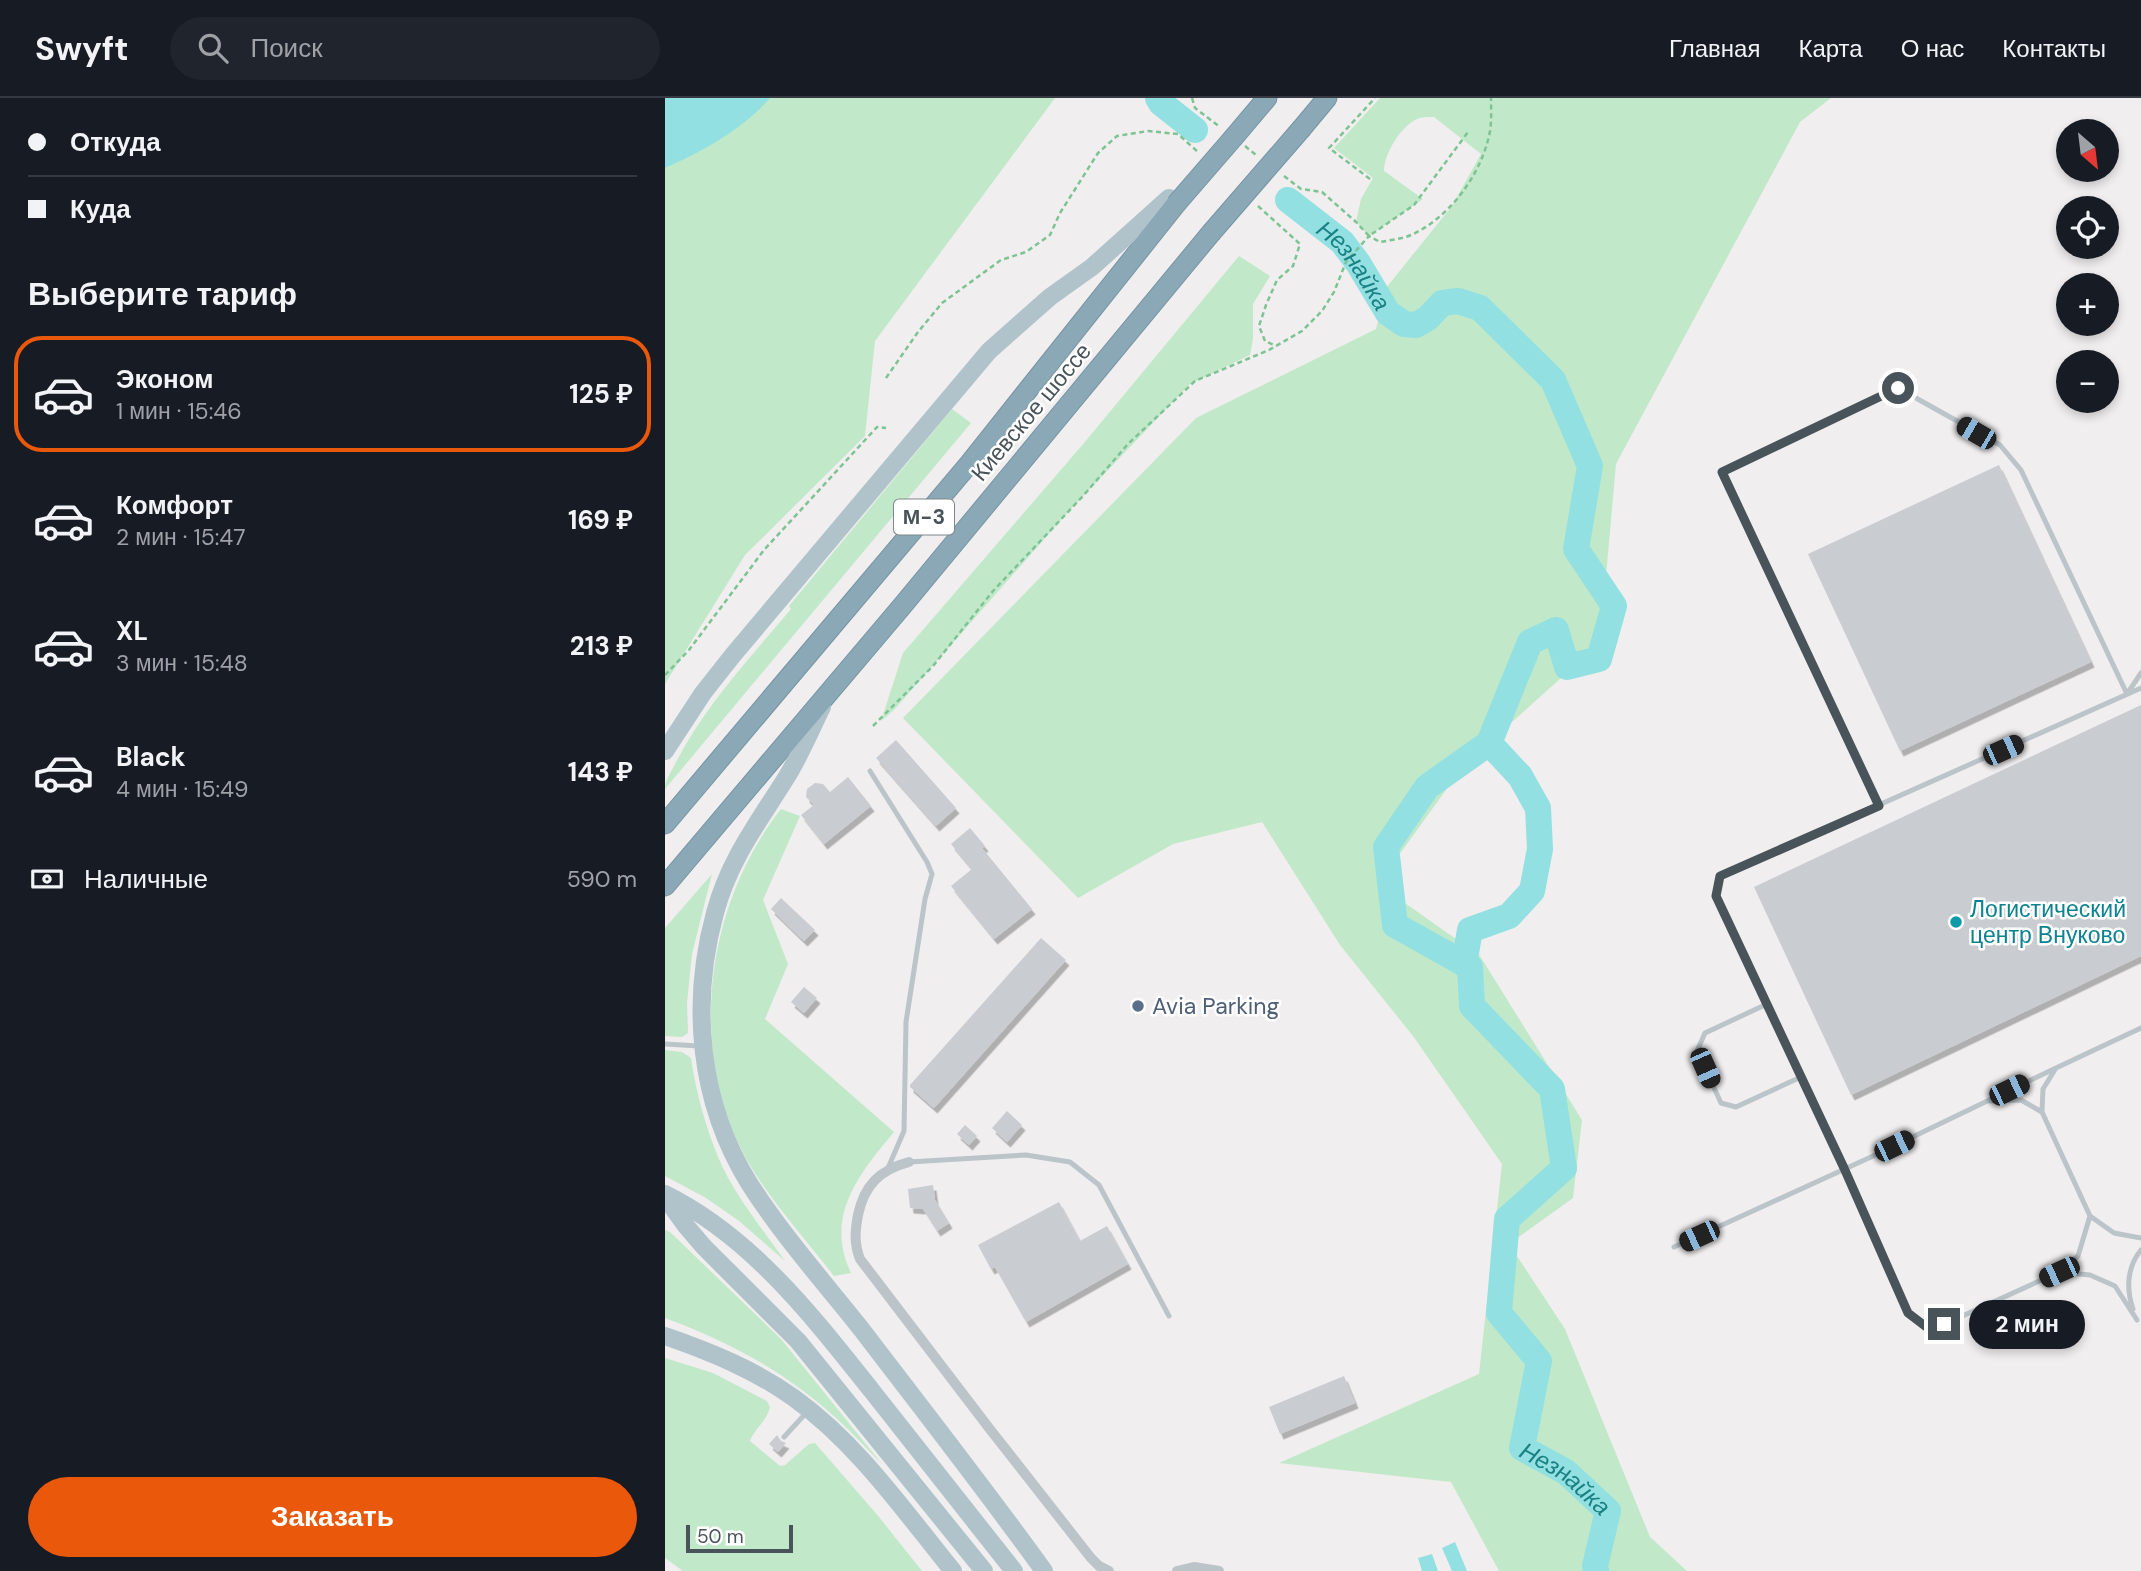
<!DOCTYPE html>
<html lang="ru">
<head>
<meta charset="utf-8">
<style>
	:root { --surface:#171b24; --page:#20242c; --text:#f1f3f6; --muted:#9ea1a6; --line:#363941; --accent:#ea580c }
	body { margin:0; font-family:"DM Sans",sans-serif; background:var(--page); color:var(--text); height:100vh; display:flex; flex-direction:column; font-size:26px; white-space:nowrap }
	* { box-sizing:border-box; margin:0 }
	p { font-size:23px; color:var(--muted) }
	.icon { flex:none; width:38px; height:38px; fill:none; stroke:currentColor; stroke-width:2; stroke-linecap:round; stroke-linejoin:round }
	.map { position:relative; flex:1; overflow:hidden }
	.panel { display:flex; flex-direction:column; background:var(--surface); width:665px }
	.panel>* { flex:none }
	.banner { display:grid; align-content:center; height:154px; padding:0 28px; background:var(--surface) }
	.needle { width:46px; rotate:152deg }
	.controls { position:absolute; left:1391px; top:21px; display:grid; gap:14px }
	.controls a { display:grid; place-items:center; width:63px; height:63px; border-radius:50%; background:var(--surface); box-shadow:0 4px 10px #0003; font-size:35px }
	.scale { position:absolute; left:21px; bottom:18px; width:107px; box-sizing:border-box; padding-left:7px; border:4px solid #485459; border-top:0; font-size:19px; line-height:24px; white-space:nowrap; color:#485459; -webkit-text-stroke:5px #fff; paint-order:stroke }
	.end { position:absolute; width:32px; height:32px; margin:-16px; border:9px solid #485459; background:#fff; box-shadow:0 0 0 4px #fff }
	.from { border-radius:50% }
	.bubble { position:absolute; height:49px; border-radius:24px; background:var(--surface); box-shadow:0 4px 10px #0003; font-size:23px; font-weight:700; line-height:49px; text-align:center }
	.car { position:absolute; width:21px; height:42px; margin:-21px -10px; border-radius:9px; box-shadow:0 0 5px 2px #0007; background:linear-gradient(#222 24%,#8ab4d8 0 40%,#222 0 76%,#8ab4d8 0 86%,#222 0) }
	.banner b { display:flex; align-items:center; gap:24px; height:66px; font-size:26px }
	.banner b+b { border-top:2px solid var(--line) }
	.banner i { width:18px; height:18px; background:var(--text) }
	ul { padding:0; list-style:none }
	li { display:flex; align-items:center; gap:21px; height:116px; margin:0 14px 10px; padding:0 14px; border:4px solid transparent; border-radius:28px }
	li div { flex:1 }
	li b { display:block; font-size:26px }
	li em { font-style:normal; font-weight:700 }
	li.selected { border-color:var(--accent) }
	li>.icon { width:63px; height:63px; stroke-width:1.5 }
	h2 { padding:0 28px; font-size:32px; line-height:84px }
	.pay { display:flex; align-items:center; gap:18px; height:77px; padding:0 28px; font-size:26px }
	.pay p { margin-inline-start:auto }
	.button { display:flex; gap:14px; margin-top:auto; padding:14px 28px }
	.button a { flex:1; height:80px; border-radius:42px; background:var(--accent); color:#fff; font-size:28px; font-weight:700; line-height:80px; text-align:center }
	header { display:flex; align-items:center; gap:42px; box-sizing:border-box; height:98px; padding:0 35px; background:var(--surface); border-bottom:2px solid var(--line) }
	header strong { font-size:33px }
	nav { display:flex; gap:38px; margin-inline-start:auto; font-size:24px }
	.search { width:490px; height:63px; background:var(--page); display:flex; align-items:center; gap:18px; box-sizing:border-box; padding:0 24px; border-radius:38px; color:var(--muted); font-size:26px }
	main { display:flex; flex:1; min-height:0 }
	.map>svg:first-child { display:block }
	.green { fill:#c1e9c9 }
	.water { fill:#92e0e1 }
	.lines { fill:none; stroke-linecap:round; stroke-linejoin:round }
	.river { stroke:#92e0e1; stroke-width:26 }
	.building { fill:#c9ccd0; filter:url(#shadow) }
	.highway-casing { stroke:#7694a3; stroke-width:21 }
	.path { stroke:#7dc393; stroke-width:2.5; stroke-dasharray:5 3.5; stroke-linecap:butt }
	.lane { stroke:#bbc4c9; stroke-width:5 }
	.street { stroke:#bbc4c9; stroke-width:10 }
	.primary { stroke:#b0c2ca; stroke-width:18 }
	.highway { stroke:#8ba8b7; stroke-width:19 }
	.highway-bridge-casing { stroke:#7694a3; stroke-width:21; stroke-linecap:butt }
	.highway-bridge { stroke:#8ba8b7; stroke-width:19 }
	.route { stroke:#485459; stroke-width:9 }
	.culture-dot { fill:#0f9aa8; stroke:#fff; stroke-width:2.5 }
	.service-dot { fill:#5c6f8a; stroke:#fff; stroke-width:2.5 }
	.labels { text-anchor:middle; dominant-baseline:central; stroke-width:5; stroke-linejoin:round; paint-order:stroke }
	.shield { fill:#fff; stroke:#7f878b; stroke-width:2 }
	.shield-label { font-size:21px; font-weight:bold; fill:#485459 }
	.street-label { font-size:23px; fill:#485459; stroke:#fff }
	.culture-label { font-size:23px; fill:#0d838f; stroke:#fff; text-anchor:start }
	.service-label { font-size:23px; fill:#4e5e75; stroke:#fff; text-anchor:start }
	.water-label { font-size:24px; font-style:italic; fill:#1a8184; stroke:#fff }
</style>
</head>
<body>
<header>
<strong>Swyft</strong>
<div class="search"><svg class="icon" aria-label="search" viewBox="0 0 24 24"><circle cx="10" cy="10" r="6"/><path d="M15 15l6 6"/></svg>Поиск</div>
<nav><a>Главная</a><a>Карта</a><a>О нас</a><a>Контакты</a></nav>
</header>
<main>
<section class="panel">
<div class="banner">
<b><i class="from"></i>Откуда</b>
<b><i></i>Куда</b>
</div>
<h2>Выберите тариф</h2>
<ul>
<li class="selected"><svg class="icon" aria-label="car" viewBox="0 0 24 24"><path d="M5 17H2v-5l4-1 3-4h7l3 4 3 1v5h-3M9 17h6M6 11h13"/><circle cx="7" cy="17" r="2"/><circle cx="17" cy="17" r="2"/></svg><div><b>Эконом</b><p>1 мин · 15:46</p></div><em>125 ₽</em></li>
<li><svg class="icon" aria-label="car" viewBox="0 0 24 24"><path d="M5 17H2v-5l4-1 3-4h7l3 4 3 1v5h-3M9 17h6M6 11h13"/><circle cx="7" cy="17" r="2"/><circle cx="17" cy="17" r="2"/></svg><div><b>Комфорт</b><p>2 мин · 15:47</p></div><em>169 ₽</em></li>
<li><svg class="icon" aria-label="car" viewBox="0 0 24 24"><path d="M5 17H2v-5l4-1 3-4h7l3 4 3 1v5h-3M9 17h6M6 11h13"/><circle cx="7" cy="17" r="2"/><circle cx="17" cy="17" r="2"/></svg><div><b>XL</b><p>3 мин · 15:48</p></div><em>213 ₽</em></li>
<li><svg class="icon" aria-label="car" viewBox="0 0 24 24"><path d="M5 17H2v-5l4-1 3-4h7l3 4 3 1v5h-3M9 17h6M6 11h13"/><circle cx="7" cy="17" r="2"/><circle cx="17" cy="17" r="2"/></svg><div><b>Black</b><p>4 мин · 15:49</p></div><em>143 ₽</em></li>
</ul>
<div class="pay"><svg class="icon" aria-label="cash" viewBox="0 0 24 24"><path d="M3 7h18v10H3z"/><circle cx="12" cy="12" r="2"/></svg>Наличные<p>590 m</p></div>
<div class="button"><a>Заказать</a></div>
</section>
<div class="map">
<svg width="1476" height="1473" viewBox="0 0 1476 1473">
	<defs>
		<filter id="shadow"><feDropShadow dx="3.5" dy="5.5" stdDeviation="0" flood-color="#0004"/></filter>
	</defs>
	<rect width="100%" height="100%" fill="#f0eeee"/>
	<!-- green -->
	<path class="green" d="M0,0H390L210,243L200,338L80,457L0,586Z
		M715,0H1166L1135,24L951,366L935,545L799,667L713,786L815,858L917,1022L908,1100L844,1146L900,1231L985,1439L1022,1473H834L786,1384L614,1365L814,1276L837,1066L748,938L675,847L597,724L508,746L413,800L238,620L531,320L711,231L721,190L787,108L816,56L769,19C763,19 756,19 752,21C736,28 719,56 719,73L758,101L704,138L691,124L696,101L708,80L669,50Z
		M574,158L605,178L588,206V241L585,257L525,286L403,414L228,613L216,623L238,555L419,345Z
		M287,311L306,325L0,691C0,682 6,674 10,666C39,609 85,560 126,511L124,508Z
		M116,711L135,718L98,802L123,866L100,921L229,1034C194,1076 159,1118 186,1175L169,1178C142,1143 111,1109 88,1072C20,963 38,810 116,711Z
		M47,776L27,856L22,905L23,935L17,939L0,938V830Z
		M0,952L17,954L26,960C31,994 40,1027 53,1059C69,1097 97,1130 120,1163L74,1123L41,1100L0,1078Z
		M0,1132L5,1134L116,1241L217,1366C199,1348 182,1329 163,1313C113,1270 62,1243 0,1220Z
		M0,1260L48,1275L102,1303L105,1309C102,1323 90,1330 85,1343L115,1368L120,1367L144,1346L150,1345L214,1419L257,1473H18L0,1460Z"/>
	<!-- water -->
	<path class="water" d="M0,0H105C77,32 38,53 0,70Z
		M790,1444L802,1473H787L777,1450Z
		M767,1456L773,1473H757L753,1460Z"/>
	<g class="lines">
		<!-- river -->
		<g class="river">
			<path d="M493,0L496,5L530,32"/>
			<path id="s1" d="M623,102L677,144L693,165L723,215L739,226L751,227L763,220L777,205L793,203L815,210L888,282L925,368L911,451L949,508L934,561L902,569L891,532L865,544L824,645L762,689L721,749L730,827L805,869L807,908L887,991L899,1070L842,1121L834,1215L874,1263L857,1350L901,1374L943,1413L930,1468L931,1473"/>
			<path d="M799,866L805,832L844,818L867,793L875,751L873,710L855,678L824,645"/>
		</g>
	</g>
	<!-- building -->
	<path class="building" d="M1334,367L1426,564L1235,653L1143,456Z
		M1476,607V858L1186,997L1089,789Z
		M231,642L291,710L271,728L211,660Z
		M183,679L206,708L159,746L136,717L149,707L141,699L142,691L150,685L158,686L165,694Z
		M305,730L320,748L317,750L367,811L329,841L286,788L307,771L286,746Z
		M116,800L150,832L139,843L106,811Z
		M376,840L401,862L269,1010L245,989V987Z
		M139,889L152,900L139,915L126,904Z
		M342,1013L357,1027L342,1044L327,1030Z
		M300,1027L312,1038L304,1047L292,1036Z
		M268,1087L270,1102L284,1125L272,1133L258,1111L245,1110L243,1091Z
		M394,1104L415,1143L442,1128L463,1166L361,1224L330,1169L326,1171L313,1147Z
		M679,1278L690,1305L615,1336L604,1309Z
		M112,1337L116,1343L121,1345L113,1354L104,1346Z"/>
	<g class="lines">
		<defs>
			<path id="highway" d="M637,30L662,0
				M569,39L602,0
				M0,726L304,366L511,106
				M0,788L238,507L546,135"/>
		</defs>
		<!-- highway casing -->
		<use href="#highway" class="highway-casing"/>
		<!-- path -->
		<path class="path" d="M527,0L530,10L555,29
			M580,48L591,57
			M619,78L636,91L657,94L691,124L704,138L749,107L803,34
			M705,81L664,50L710,0
			M593,108L635,146L628,168L612,182L601,207L594,228L600,243L611,248
			M221,280L253,234L277,205L336,162L361,154L385,137L395,115L433,55L452,38L483,33L513,36L533,54
			M0,577L24,552L99,452L212,329L221,330
			M208,628L268,568L328,493L418,398L463,346L530,283L604,252L637,233L657,213L669,194L681,164L704,138L715,144C725,142 737,141 746,137C784,120 815,78 824,38C827,26 826,12 826,0"/>
		<!-- lane -->
		<path class="lane" d="M1462,596L1476,575
			M205,673L262,764L267,776L260,801L241,924L239,1033L223,1070
			M1214,707L1057,374L1233,290L1335,347L1356,372L1462,596
			M1102,906L1040,935L1032,953L1056,1005L1071,1009L1136,979
			M1476,930L1391,970L1378,991L1377,1014L1425,1118L1449,1135L1476,1140
			M0,946L34,948
			M1324,1003L1356,1002L1377,1014
			M244,1064L361,1057L405,1064L434,1087L504,1218
			M1009,1149L1206,1059L1391,970
			M1394,1174L1413,1158L1425,1118
			M1468,1211C1461,1191 1462,1169 1476,1152
			M1472,1222L1450,1188L1425,1177L1394,1174L1293,1220L1264,1231L1243,1215L1179,1070L1051,798L1055,778L1476,590
			M119,1339L142,1314"/>
		<!-- street -->
		<path class="street" d="M244,1064C214,1072 199,1088 193,1117C190,1133 189,1146 195,1161L324,1330L426,1460L434,1468L444,1473
			M512,1473L529,1469L554,1473"/>
		<!-- primary -->
		<path class="primary" d="M157,609C145,633 135,658 121,680C93,725 64,762 50,815C25,906 34,1004 84,1085C117,1137 159,1184 197,1232C258,1312 320,1391 379,1473
			M0,653L38,595L68,557L324,253L385,199L427,169L504,100
			M0,1096C87,1139 148,1219 207,1293C255,1353 302,1413 349,1473
			M0,1099L21,1128L39,1149L133,1243L319,1473
			M0,1238C46,1254 90,1272 129,1300C193,1346 239,1413 288,1473"/>
		<!-- highway -->
		<use href="#highway" class="highway"/>
		<defs>
			<path id="highway-bridge" d="M511,106L569,39
				M546,135L637,30"/>
		</defs>
		<!-- highway-bridge casing -->
		<use href="#highway-bridge" class="highway-bridge-casing"/>
		<!-- highway-bridge -->
		<use href="#highway-bridge" class="highway-bridge"/>
	</g>
	<g class="lines">
		<!-- route -->
		<path class="route" d="M1233,290L1057,374L1214,708L1055,778L1051,798L1179,1070L1243,1215L1264,1231L1279,1226"/>
	</g>
	<!-- markers -->
	<circle class="culture-dot" cx="1291" cy="824" r="7"/>
	<circle class="service-dot" cx="473" cy="908" r="7"/>
	<g class="labels">
		<!-- shield labels -->
		<rect class="shield" x="229" y="401.5" width="60" height="35" rx="5"/>
		<g class="shield-label">
			<text x="259" y="419">М-3</text>
		</g>
		<!-- street labels -->
		<g class="street-label">
			<text transform="translate(366 314) rotate(-50)">Киевское шоссе</text>
		</g>
		<!-- culture labels -->
		<g class="culture-label">
			<text x="1305" y="811">Логистический<tspan x="1305" dy="26">центр Внуково</tspan></text>
		</g>
		<!-- service labels -->
		<g class="service-label">
			<text x="487" y="908">Avia Parking</text>
		</g>
		<!-- water labels -->
		<g class="water-label">
			<text stroke="none"><textPath href="#s1" startOffset="94">Незнайка</textPath></text>
			<text stroke="none"><textPath href="#s1" startOffset="1794">Незнайка</textPath></text>
		</g>
	</g>
</svg>
<div class="controls">
<a><svg class="needle" viewBox="-14 -14 28 28"><path d="M0-13l5 13h-10z" fill="#e53935"/><path d="M0 13l5-13h-10z" fill="#9ea1a6"/></svg></a>
<a><svg class="icon" aria-label="locate" viewBox="0 0 24 24"><circle cx="12" cy="12" r="6"/><path d="M12 2v4M12 18v4M2 12h4M18 12h4"/></svg></a>
<a>+</a>
<a>−</a>
</div>
<div class="scale">50 m</div>
<i class="end from" style="left:1233px;top:290px"></i>
<i class="end" style="left:1279px;top:1226px"></i>
<div class="bubble" style="left:1304px;top:1202px;width:116px">2 мин</div>
<i class="car" style="left:1311px;top:335px;rotate:300deg"></i>
<i class="car" style="left:1338px;top:652px;rotate:66deg"></i>
<i class="car" style="left:1040px;top:970px;rotate:156deg"></i>
<i class="car" style="left:1344px;top:992px;rotate:64deg"></i>
<i class="car" style="left:1229px;top:1048px;rotate:64deg"></i>
<i class="car" style="left:1034px;top:1138px;rotate:245deg"></i>
<i class="car" style="left:1394px;top:1174px;rotate:245deg"></i>
</div>
</main>
</body>
</html>
